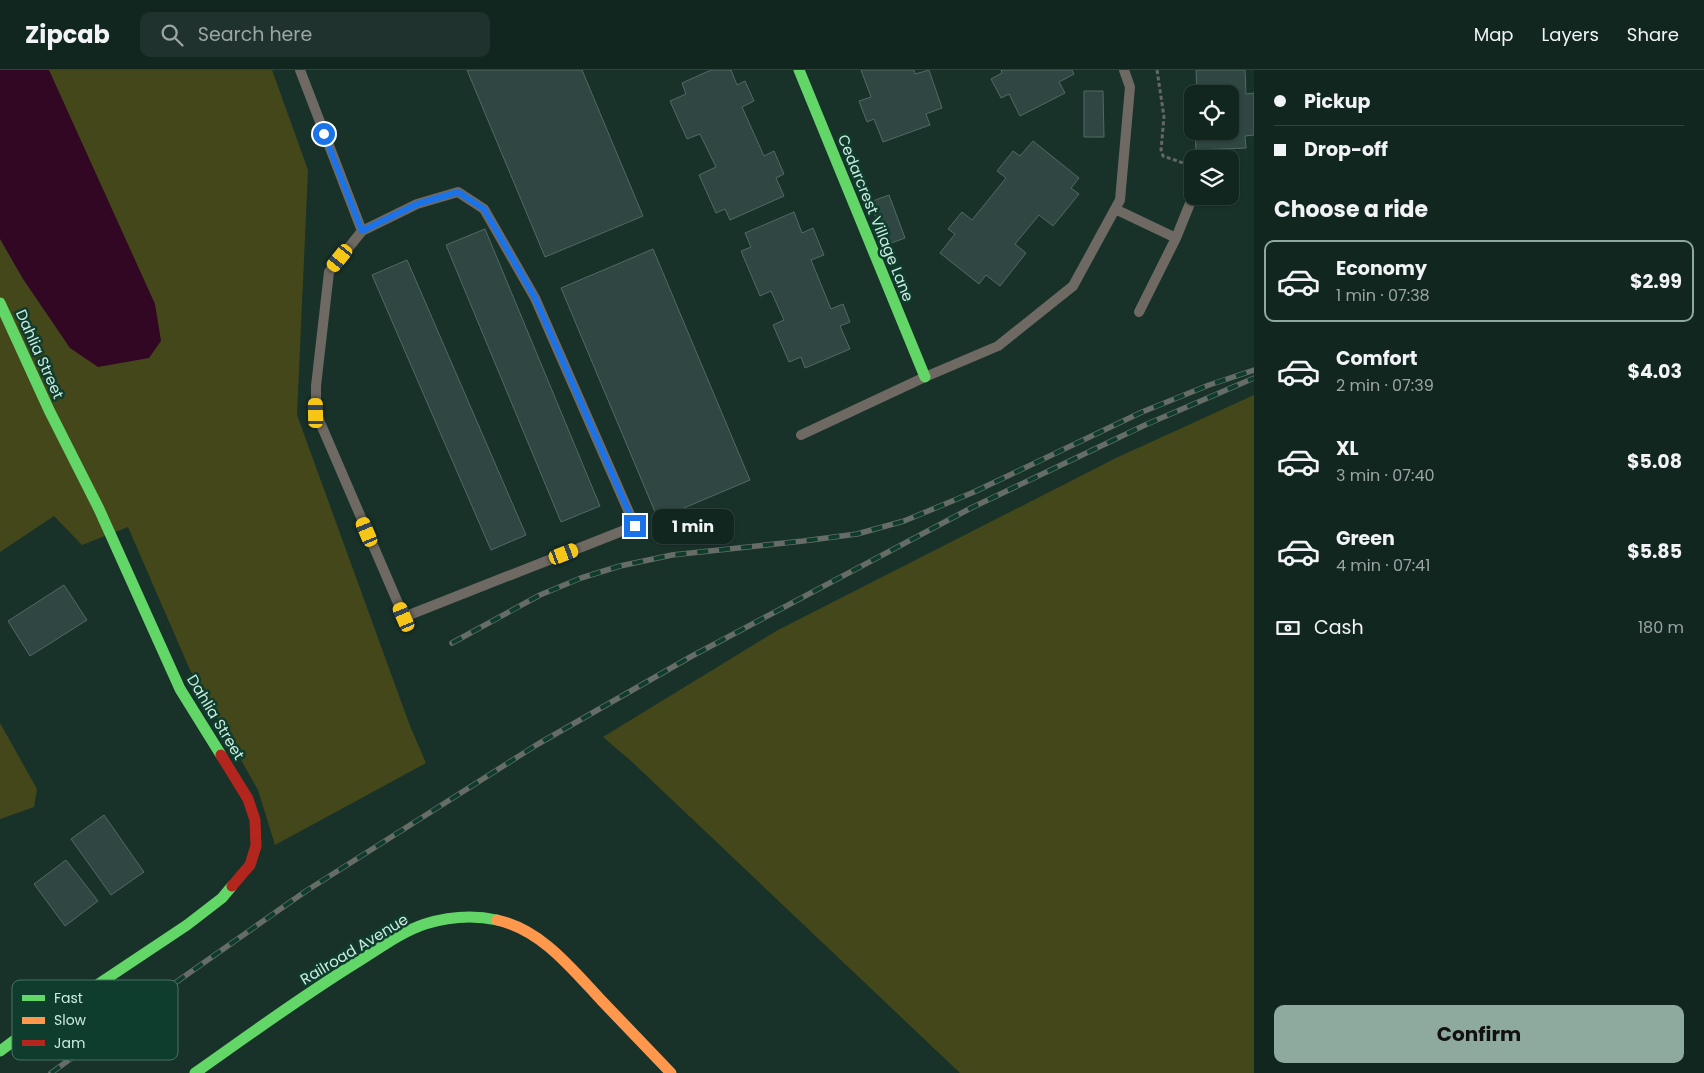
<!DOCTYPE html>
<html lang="en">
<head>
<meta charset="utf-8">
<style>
	:root { --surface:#122620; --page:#1f322d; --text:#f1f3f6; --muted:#9ca5a5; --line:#31433e; --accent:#8eaa9f }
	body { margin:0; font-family:Poppins,sans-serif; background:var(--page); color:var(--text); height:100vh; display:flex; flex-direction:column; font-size:19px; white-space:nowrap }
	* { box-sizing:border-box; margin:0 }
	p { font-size:16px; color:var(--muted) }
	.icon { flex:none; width:28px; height:28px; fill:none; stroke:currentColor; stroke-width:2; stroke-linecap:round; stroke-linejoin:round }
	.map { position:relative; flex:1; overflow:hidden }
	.side { display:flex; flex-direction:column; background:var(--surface); width:450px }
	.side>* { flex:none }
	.hud { display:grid; align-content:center; height:110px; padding:0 20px; background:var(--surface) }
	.controls { position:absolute; left:1184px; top:15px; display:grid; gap:10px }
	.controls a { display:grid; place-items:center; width:55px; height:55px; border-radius:10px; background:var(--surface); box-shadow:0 1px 4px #0004,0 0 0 1px var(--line); font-size:25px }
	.end { position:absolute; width:22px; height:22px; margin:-11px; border:6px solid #1a73e8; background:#fff; box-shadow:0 0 0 2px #fff }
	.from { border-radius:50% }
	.bubble { position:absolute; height:35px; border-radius:10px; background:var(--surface); box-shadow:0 1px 4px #0004,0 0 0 1px var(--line); font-size:16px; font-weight:700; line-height:35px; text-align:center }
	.car { position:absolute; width:15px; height:30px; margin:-15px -8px; border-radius:6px; box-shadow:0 0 4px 1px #0007; background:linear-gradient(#f5c518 24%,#345 0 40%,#f5c518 0 76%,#345 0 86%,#f5c518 0) }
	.hud b { display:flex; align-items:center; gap:18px; height:48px; font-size:19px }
	.hud b+b { border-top:1px solid var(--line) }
	.hud i { width:12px; height:12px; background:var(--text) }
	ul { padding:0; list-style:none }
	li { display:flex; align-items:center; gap:15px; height:82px; margin:0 10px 8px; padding:0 10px; border:2px solid transparent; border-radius:10px }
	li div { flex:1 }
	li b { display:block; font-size:19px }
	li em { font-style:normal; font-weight:700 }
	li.selected { border-color:var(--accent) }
	li>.icon { width:45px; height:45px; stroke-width:1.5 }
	h2 { padding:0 20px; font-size:22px; line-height:60px }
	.pay { display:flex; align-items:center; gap:12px; height:55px; padding:0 20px; font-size:19px }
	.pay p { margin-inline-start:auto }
	.action { display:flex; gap:10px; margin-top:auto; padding:10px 20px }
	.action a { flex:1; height:58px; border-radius:10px; background:var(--accent); color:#111; font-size:20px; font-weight:700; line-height:58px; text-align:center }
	header { display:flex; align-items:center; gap:30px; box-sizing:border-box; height:70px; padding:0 25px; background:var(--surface); border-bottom:1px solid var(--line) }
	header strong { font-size:24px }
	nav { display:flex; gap:28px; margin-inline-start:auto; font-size:18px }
	.search { width:350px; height:45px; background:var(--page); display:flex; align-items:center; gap:12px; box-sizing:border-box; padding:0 18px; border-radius:10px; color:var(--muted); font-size:19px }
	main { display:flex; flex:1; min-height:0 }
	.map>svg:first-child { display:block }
	.green { fill:#44471a }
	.water { fill:#320723 }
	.building { fill:#2f4642; stroke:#516a65 }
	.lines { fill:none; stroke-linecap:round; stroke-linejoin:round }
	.path { stroke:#656862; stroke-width:3; stroke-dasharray:4 2.5; stroke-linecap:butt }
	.lane { stroke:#6f6963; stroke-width:10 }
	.fast { stroke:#63d668; stroke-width:11 }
	.slow { stroke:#ff974d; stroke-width:11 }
	.jam { stroke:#b3261e; stroke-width:11 }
	.rail-casing { stroke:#666c66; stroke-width:5.5 }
	.rail { stroke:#0e3d2e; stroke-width:4; stroke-dasharray:11; stroke-linecap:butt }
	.route { stroke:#1a73e8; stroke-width:6 }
	.labels { text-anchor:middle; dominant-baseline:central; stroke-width:5; stroke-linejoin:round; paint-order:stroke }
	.street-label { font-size:15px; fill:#cdebde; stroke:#0e3d2e }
	.key { fill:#0e3d2e; stroke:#477163; stroke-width:1 }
	.key-label { font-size:14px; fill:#cdebde }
</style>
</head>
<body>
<header>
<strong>Zipcab</strong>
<div class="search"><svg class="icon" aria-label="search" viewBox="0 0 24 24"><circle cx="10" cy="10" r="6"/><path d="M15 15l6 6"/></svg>Search here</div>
<nav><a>Map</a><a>Layers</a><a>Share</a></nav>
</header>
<main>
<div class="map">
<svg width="1254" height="1003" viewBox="0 0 1254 1003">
	<rect width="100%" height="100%" fill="#18322a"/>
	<!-- green -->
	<path class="green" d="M0,0H272L308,100L297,345L410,656L426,693L275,775L258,720L190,600L128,457L82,475L54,446L0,482Z
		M1254,325V1003H960L630,690L603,667L778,560L1116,388Z
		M0,653L37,719L34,737L0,749Z"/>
	<!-- water -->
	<path class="water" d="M0,0H49L155,234L161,271L149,288L98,297L70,278L23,209L0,169Z"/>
	<!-- building -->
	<path class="building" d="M467,0H582L643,146L545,187Z
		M711,0H731L737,15L745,11L754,31L742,37L764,86L774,81L784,104L776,108L784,126L730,150L725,139L716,143L699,105L716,97L700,64L687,69L670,31L686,24L682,13Z
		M861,0H914L915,4L929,0L942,38L926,44L930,55L883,72L874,49L867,52L859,31L871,27Z
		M1001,0H1072L1074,4L1059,12L1065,23L1020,46L1009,24L1001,28L991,9L1002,3Z
		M1196,0H1245L1246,24L1254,23V65L1245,66L1246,78L1196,80L1195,61H1230V24H1197Z
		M1084,21H1103L1104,67H1084Z
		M1192,34V57H1186L1185,35Z
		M1033,71L1079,108L1071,118L1079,124L1053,156L1039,145L1015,174L1026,183L1000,216L986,205L979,214L940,183L955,164L948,159L962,142L972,150L1006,108L997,101L1013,81L1020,86Z
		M889,125L905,168L886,175L870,132Z
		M794,142L802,163L813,158L824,185L811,190L831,239L843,234L850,252L840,256L850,279L805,298L801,287L789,292L773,255L784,250L771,221L760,226L741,181L751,177L745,163Z
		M485,159L600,436L561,452L446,175Z
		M653,179L750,410L658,449L561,218Z
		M407,190L526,465L491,480L372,205Z
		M64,515L87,550L30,586L8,551Z
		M104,745L144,802L111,825L71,769Z
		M66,790L98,831L65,856L34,814Z"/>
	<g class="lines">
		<!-- path -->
		<path class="path" d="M1157,0L1164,47L1161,80L1163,86L1192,96"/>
		<!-- lane -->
		<path class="lane" d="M300,0L362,161
			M458,122L484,139L535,228L635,456L404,547L316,343V316L329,202L362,161L417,134Z
			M1115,139L1176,168L1139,242
			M1176,168L1193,126
			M801,365L925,307L998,276L1073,216L1120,130L1130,17L1124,0"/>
		<!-- fast -->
		<path class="fast" d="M799,0L925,307
			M0,233L49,340L99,439L180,619L221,685
			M0,981L59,937L97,915L187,855L222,828L232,816
			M195,1003C249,965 302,926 359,891C380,878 401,862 425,854C448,847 474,845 497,850"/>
		<!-- slow -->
		<path class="slow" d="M497,850C542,860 572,899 602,931C625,955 648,979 671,1003"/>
		<!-- jam -->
		<path class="jam" d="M221,685L248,729L255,750L256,776L250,795L232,816"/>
		<defs>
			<path id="rail" d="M452,573L540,525L581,508L620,496L672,485L803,471L857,464L904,451L974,422L1142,342L1209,315L1254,300
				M51,1003L182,908L306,821L538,674L692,586L971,438L1145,355L1254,308"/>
		</defs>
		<!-- rail casing -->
		<use href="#rail" class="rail-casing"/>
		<!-- rail -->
		<use href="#rail" class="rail"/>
	</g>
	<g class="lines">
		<!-- route -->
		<path class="route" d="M324,64L362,161L417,134L458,122L484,139L535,228L635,456"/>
	</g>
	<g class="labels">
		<!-- street labels -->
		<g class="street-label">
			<text transform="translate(876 148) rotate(68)">Cedarcrest Village Lane</text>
			<text transform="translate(40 284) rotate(66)">Dahlia Street</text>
			<text transform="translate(216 647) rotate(59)">Dahlia Street</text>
			<text transform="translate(354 879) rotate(-31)">Railroad Avenue</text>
		</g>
	</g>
	<!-- legend -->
	<rect x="12" y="910" width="166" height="80" rx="8" class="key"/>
	<rect x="22" y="925" width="23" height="6" fill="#63d668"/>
	<rect x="22" y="947" width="23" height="7" fill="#ff974d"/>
	<rect x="22" y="970" width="23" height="6" fill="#b3261e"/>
	<g class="key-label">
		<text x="54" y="933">Fast</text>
		<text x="54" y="955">Slow</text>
		<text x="54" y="978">Jam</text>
	</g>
</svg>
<div class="controls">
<a><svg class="icon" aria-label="locate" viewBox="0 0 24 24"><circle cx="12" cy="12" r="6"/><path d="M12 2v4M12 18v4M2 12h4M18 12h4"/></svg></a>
<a><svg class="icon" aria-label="layers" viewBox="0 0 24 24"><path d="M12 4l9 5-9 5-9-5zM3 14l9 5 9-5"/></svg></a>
</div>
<i class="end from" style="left:324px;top:64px"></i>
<i class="end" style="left:635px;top:456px"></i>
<div class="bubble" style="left:652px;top:439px;width:82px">1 min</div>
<i class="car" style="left:340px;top:188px;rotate:219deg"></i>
<i class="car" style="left:316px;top:343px;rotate:359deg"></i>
<i class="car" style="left:367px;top:462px;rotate:337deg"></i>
<i class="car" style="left:564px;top:484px;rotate:69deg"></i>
<i class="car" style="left:404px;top:547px;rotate:337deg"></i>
</div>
<section class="side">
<div class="hud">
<b><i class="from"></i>Pickup</b>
<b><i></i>Drop-off</b>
</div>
<h2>Choose a ride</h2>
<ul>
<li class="selected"><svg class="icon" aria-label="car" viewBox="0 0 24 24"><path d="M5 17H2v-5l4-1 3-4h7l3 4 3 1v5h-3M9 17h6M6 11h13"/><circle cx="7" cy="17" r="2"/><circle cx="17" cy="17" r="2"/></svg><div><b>Economy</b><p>1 min · 07:38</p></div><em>$2.99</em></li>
<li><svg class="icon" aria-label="car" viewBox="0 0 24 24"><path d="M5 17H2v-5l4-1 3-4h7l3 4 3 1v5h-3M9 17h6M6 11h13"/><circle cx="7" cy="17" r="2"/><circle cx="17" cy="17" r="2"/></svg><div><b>Comfort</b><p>2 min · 07:39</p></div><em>$4.03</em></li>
<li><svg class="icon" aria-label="car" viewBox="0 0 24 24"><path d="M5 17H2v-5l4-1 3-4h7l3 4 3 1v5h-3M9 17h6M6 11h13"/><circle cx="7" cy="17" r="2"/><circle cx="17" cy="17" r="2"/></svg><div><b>XL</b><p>3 min · 07:40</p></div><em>$5.08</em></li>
<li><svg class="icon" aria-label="car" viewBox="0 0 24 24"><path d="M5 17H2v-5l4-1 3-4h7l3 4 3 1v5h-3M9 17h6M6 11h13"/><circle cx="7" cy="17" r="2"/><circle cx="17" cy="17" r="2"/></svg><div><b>Green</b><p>4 min · 07:41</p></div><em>$5.85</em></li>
</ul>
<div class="pay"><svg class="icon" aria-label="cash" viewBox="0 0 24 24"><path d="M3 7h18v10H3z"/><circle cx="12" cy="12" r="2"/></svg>Cash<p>180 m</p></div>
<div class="action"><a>Confirm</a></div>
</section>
</main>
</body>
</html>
